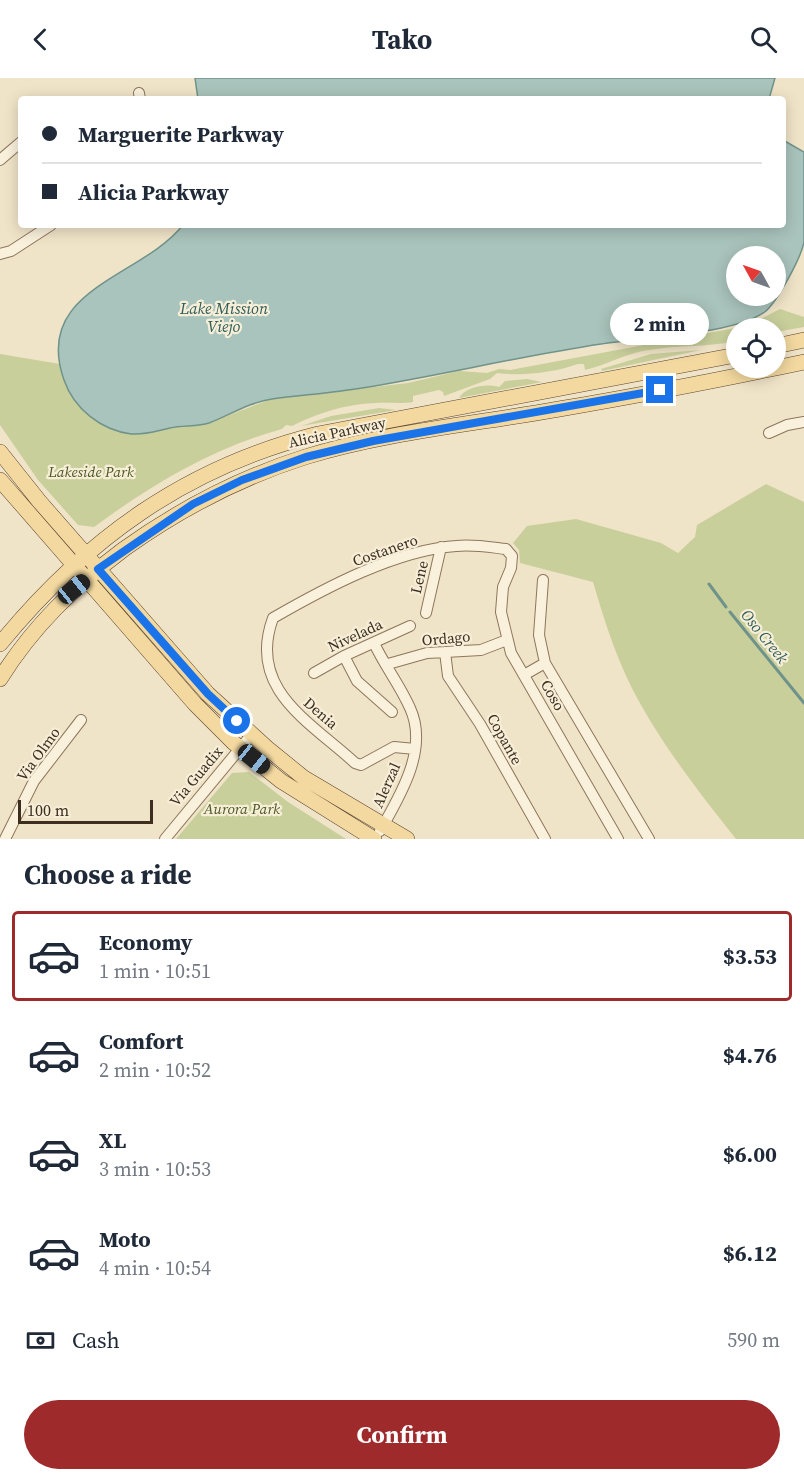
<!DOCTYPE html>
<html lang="en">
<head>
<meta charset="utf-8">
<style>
	:root { --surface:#fff; --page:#f6f6f7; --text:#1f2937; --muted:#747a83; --line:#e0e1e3; --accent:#9e2a2b }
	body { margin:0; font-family:"Source Serif 4",serif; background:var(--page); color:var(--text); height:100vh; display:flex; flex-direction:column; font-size:22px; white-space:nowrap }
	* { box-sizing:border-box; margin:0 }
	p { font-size:20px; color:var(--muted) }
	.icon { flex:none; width:33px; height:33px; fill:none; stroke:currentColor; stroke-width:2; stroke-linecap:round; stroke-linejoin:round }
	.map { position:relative; height:761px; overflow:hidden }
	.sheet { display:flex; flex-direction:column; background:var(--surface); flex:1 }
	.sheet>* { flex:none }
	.guide { position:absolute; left:18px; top:18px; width:768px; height:132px; border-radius:6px; box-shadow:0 3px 15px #0003; display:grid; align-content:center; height:132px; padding:0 24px; background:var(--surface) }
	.needle { width:39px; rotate:310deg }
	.fabs { position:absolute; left:726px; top:168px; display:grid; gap:12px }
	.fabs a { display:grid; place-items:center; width:60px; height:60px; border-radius:50%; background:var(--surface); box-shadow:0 3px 15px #0003; font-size:30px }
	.scale { position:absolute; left:18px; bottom:15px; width:135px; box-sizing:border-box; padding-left:6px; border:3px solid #3d2e20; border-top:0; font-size:16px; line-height:21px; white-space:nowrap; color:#3d2e20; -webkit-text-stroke:4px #f7eed8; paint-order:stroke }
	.end { position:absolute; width:27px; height:27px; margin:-14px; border:8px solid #1a73e8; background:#fff; box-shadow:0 0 0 3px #fff }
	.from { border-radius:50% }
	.bubble { position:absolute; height:42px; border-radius:21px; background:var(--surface); box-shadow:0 3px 15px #0003; font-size:20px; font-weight:700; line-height:42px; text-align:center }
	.car { position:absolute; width:18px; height:36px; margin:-18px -9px; border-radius:8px; box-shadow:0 0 4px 2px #0007; background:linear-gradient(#222 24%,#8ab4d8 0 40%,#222 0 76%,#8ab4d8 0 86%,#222 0) }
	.guide b { display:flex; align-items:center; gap:21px; height:57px; font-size:22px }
	.guide b+b { border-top:2px solid var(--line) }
	.guide i { width:15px; height:15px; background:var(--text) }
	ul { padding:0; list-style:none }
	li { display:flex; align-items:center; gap:18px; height:90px; margin:0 12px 9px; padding:0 12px; border:3px solid transparent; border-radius:6px }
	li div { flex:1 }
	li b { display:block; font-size:22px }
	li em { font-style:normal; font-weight:700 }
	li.on { border-color:var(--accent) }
	li>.icon { width:54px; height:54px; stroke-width:1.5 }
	h2 { padding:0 24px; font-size:27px; line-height:72px }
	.pay { display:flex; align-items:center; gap:15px; height:66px; padding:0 24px; font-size:22px }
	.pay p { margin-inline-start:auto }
	.cta { display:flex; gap:12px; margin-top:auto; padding:12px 24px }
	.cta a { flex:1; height:69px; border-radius:36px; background:var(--accent); color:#fff; font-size:24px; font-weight:700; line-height:69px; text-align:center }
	header { display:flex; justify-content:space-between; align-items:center; height:78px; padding:0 24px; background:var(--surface); font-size:27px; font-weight:700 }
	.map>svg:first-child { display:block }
	.green { fill:#c9cf9b }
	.water { fill:#a9c4bc; stroke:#6f938a; stroke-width:1.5; fill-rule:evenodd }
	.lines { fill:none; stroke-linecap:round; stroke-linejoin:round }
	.stream { stroke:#6f938a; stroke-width:3 }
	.minor-casing { stroke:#8d765c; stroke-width:12 }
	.primary-casing { stroke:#5b4430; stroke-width:16 }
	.minor { stroke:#faf1dc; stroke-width:10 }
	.primary { stroke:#f3d9a0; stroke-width:15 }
	.route { stroke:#1a73e8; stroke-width:8 }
	.labels { text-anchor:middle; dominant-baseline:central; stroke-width:4.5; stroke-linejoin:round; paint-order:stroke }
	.street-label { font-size:15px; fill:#3d2e20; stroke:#f7eed8 }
	.park-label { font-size:15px; font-style:italic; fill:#4d5a26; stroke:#f7eed8 }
	.water-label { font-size:16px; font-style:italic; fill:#2f5d5a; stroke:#f7eed8 }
</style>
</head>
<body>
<header><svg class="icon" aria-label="back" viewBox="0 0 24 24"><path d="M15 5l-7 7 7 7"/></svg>Tako<svg class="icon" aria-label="search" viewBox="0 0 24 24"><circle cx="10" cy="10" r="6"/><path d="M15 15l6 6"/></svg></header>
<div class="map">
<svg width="804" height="761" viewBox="0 0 804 761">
	<rect width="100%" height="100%" fill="#f0e4c8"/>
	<!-- green -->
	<path class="green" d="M780,231L804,239V249L776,254V250H736V263C709,269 679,267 649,272C626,275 607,287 585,292L584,286H578C553,295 522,298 497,295L490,301L444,318L443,314L439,312L413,318V324C401,326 388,324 375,325C346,326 318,335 292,348L286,347L282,351C213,370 151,407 94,449L78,447L38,402L0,347V276L60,286L69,313L82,331L98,344L122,354L206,346L271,321L408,305L459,293L487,295L499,291L510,292L735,250H743Z
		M701,272L602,293L601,291L651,276Z
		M527,301L542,304L459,320C465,309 486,305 499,309L505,303Z
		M379,330L396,332L301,348L331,338Z
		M766,406L804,424V761H736C702,718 668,675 641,627C619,589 605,545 593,504L520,485L519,472L513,465L527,448L576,441L661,465L678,475L695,459L697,447Z
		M249,694L288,724L346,761H176L232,695Z"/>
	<!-- water -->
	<path class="water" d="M195,0H775L769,21H198Z
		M783,62L804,74C804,103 804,136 804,164C801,180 778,222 766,233C735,257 641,259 601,266C521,278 442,297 362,310C332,315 302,317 272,321C250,324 230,337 209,345C197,349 183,347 170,350C156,353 146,357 131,356C101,352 74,331 64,302C32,211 141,200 183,147H783ZM776,178V218H736V178Z"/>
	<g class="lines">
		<!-- stream -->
		<path class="stream" d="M709,506L726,529
			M730,534L804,625"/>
		<defs>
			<path id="minor" d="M139,15L140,21
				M0,82L21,64
				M0,176L11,173L51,147
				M769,355L787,347L804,344
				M543,502L539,557L545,585L649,761
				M426,535L441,469
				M374,565C384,587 400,607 410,630C429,671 400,718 380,753
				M445,574L448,598L480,646L545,761
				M344,578L357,603L392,634
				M388,586L427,575L481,572L507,562
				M314,595L344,578L410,548
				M524,597L545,585
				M415,671L394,669L361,687L355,685C309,643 247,611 273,540C325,510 396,472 456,468C472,466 489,469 506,471L512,478L511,490L503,509L501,534L511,575L618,761
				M5,761L34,703L81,642
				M165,761L252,656"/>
			<path id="primary" d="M776,268L804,262
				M0,374L39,423L208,616L267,670L304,700L407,761
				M0,402L195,626L234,665L281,703L374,761
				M0,566C86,461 186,389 318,356L736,277
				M0,601C33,548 75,508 124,471C180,431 239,400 305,379C387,354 475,346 559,331C641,317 723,301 804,284"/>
		</defs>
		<!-- minor casing -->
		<use href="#minor" class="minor-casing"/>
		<!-- primary casing -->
		<use href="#primary" class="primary-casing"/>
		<!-- minor -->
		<use href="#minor" class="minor"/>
		<!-- primary -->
		<use href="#primary" class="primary"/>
	</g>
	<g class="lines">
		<!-- route -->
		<path class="route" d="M237,643L208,616L98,491L193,426L242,402L306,379L373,363L660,312"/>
	</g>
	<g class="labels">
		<!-- street labels -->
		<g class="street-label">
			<text transform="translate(337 354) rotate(-12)">Alicia Parkway</text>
			<text transform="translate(385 472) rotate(-19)">Costanero</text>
			<text transform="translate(419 499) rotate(-77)">Lene</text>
			<text transform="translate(355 557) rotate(-25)">Nivelada</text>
			<text transform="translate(446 560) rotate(-5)">Ordago</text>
			<text transform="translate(553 617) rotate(60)">Coso</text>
			<text transform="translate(321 635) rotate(41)">Denia</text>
			<text transform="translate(505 661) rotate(61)">Copante</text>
			<text transform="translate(38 676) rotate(-54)">Via Olmo</text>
			<text transform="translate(196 698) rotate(-50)">Via Guadix</text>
			<text transform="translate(386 707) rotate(-66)">Alerzal</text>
		</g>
		<!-- park labels -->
		<g class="park-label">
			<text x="91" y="393">Lakeside Park</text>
			<text x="242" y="730">Aurora Park</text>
		</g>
		<!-- water labels -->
		<g class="water-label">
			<text x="224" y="230">Lake Mission<tspan x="224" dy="18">Viejo</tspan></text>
			<text transform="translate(765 558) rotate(51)">Oso Creek</text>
		</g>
	</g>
</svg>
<div class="fabs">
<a><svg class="needle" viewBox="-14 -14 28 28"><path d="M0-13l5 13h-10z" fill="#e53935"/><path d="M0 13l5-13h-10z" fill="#747a83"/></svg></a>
<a><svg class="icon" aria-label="locate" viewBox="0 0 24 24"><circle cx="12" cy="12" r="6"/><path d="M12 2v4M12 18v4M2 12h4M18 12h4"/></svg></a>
</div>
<div class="scale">100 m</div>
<i class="end from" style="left:237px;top:643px"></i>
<i class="end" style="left:660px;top:312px"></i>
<div class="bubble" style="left:610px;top:225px;width:99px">2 min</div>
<i class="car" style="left:74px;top:511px;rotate:51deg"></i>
<i class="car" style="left:254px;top:681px;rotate:129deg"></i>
<div class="guide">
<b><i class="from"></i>Marguerite Parkway</b>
<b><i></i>Alicia Parkway</b>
</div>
</div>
<section class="sheet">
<h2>Choose a ride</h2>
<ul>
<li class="on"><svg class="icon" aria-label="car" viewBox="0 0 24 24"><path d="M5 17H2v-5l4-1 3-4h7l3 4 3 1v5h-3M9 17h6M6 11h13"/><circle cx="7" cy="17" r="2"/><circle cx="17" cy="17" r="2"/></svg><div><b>Economy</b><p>1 min · 10:51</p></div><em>$3.53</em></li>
<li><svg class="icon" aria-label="car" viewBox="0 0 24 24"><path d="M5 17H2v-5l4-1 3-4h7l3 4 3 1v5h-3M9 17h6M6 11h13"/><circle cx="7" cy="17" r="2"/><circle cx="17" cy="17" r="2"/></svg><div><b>Comfort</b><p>2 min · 10:52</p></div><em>$4.76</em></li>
<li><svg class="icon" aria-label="car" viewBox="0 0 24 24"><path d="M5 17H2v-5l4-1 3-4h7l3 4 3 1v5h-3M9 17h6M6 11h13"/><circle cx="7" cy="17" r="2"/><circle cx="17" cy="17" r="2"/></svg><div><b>XL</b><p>3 min · 10:53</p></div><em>$6.00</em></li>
<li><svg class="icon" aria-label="car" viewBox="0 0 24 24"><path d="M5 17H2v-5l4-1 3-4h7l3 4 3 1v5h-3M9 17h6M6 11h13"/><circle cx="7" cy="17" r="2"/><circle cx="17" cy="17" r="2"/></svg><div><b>Moto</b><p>4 min · 10:54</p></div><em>$6.12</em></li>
</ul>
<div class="pay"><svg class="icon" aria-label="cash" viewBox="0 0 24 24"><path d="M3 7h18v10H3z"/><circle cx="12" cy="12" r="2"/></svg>Cash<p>590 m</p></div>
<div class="cta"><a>Confirm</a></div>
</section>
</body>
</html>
